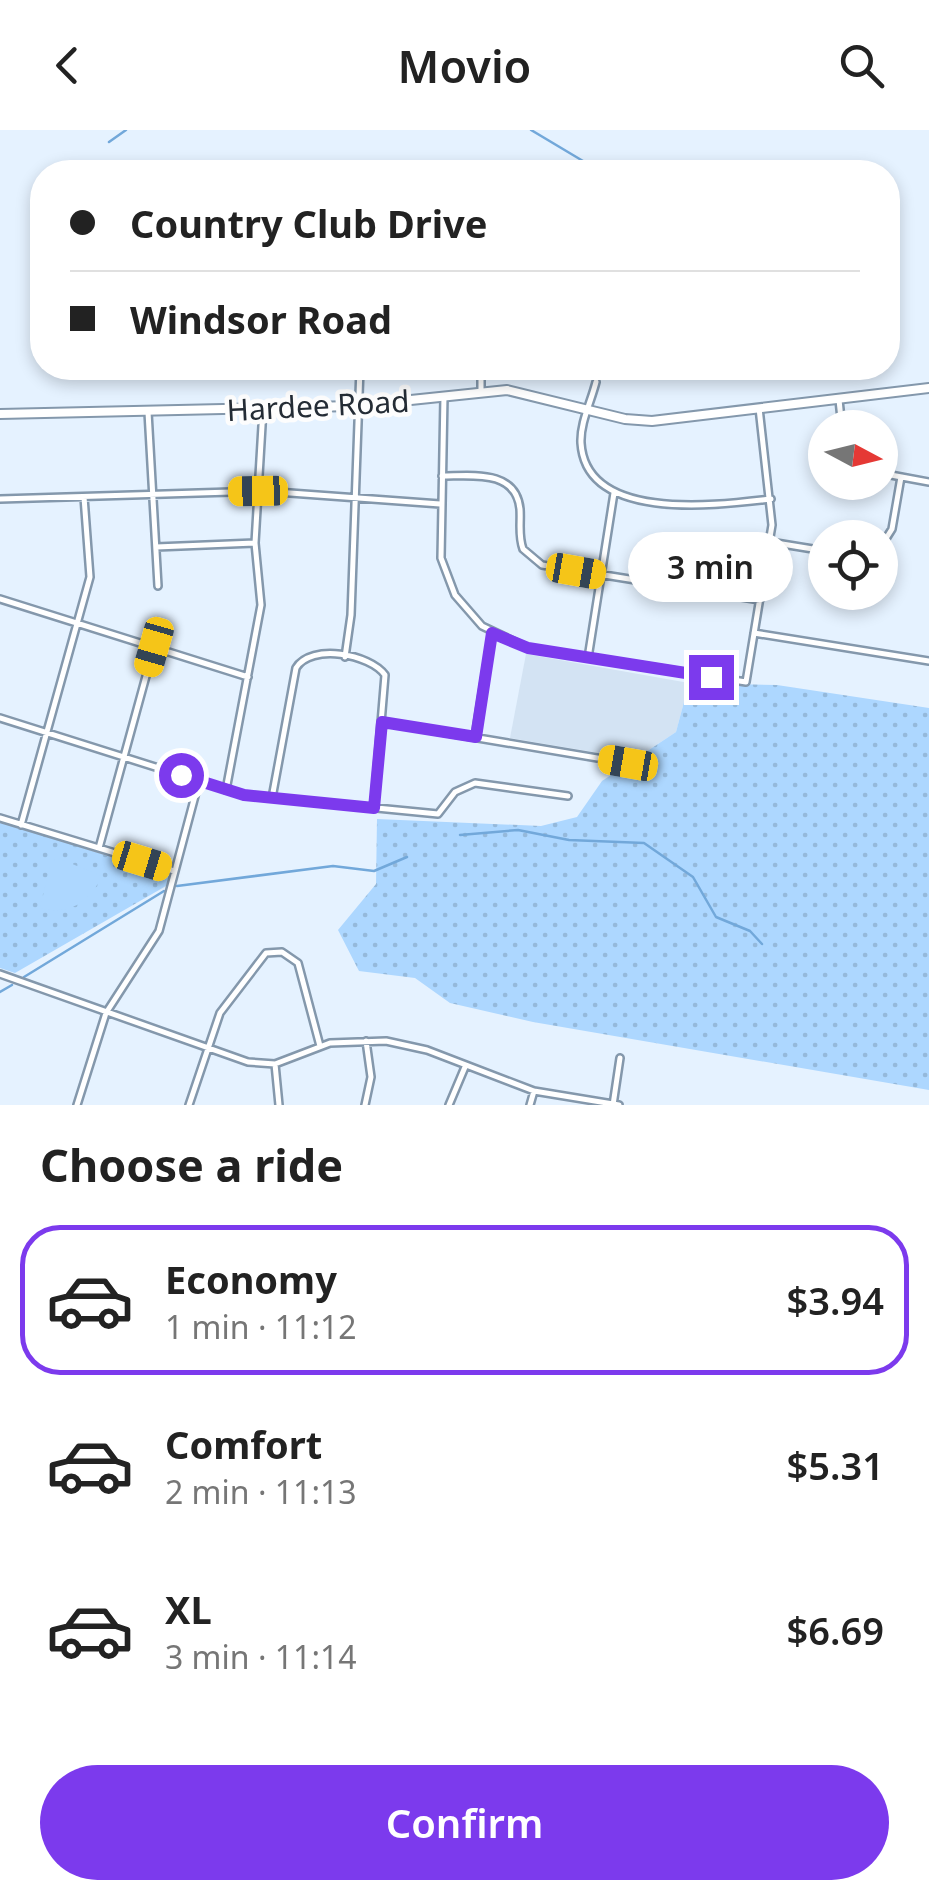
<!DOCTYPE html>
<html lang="en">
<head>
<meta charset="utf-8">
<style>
	:root { --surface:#fff; --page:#f6f6f6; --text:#222; --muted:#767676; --line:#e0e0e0; --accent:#7c3aed }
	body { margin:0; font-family:"Noto Sans",sans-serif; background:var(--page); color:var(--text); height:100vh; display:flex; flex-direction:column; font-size:38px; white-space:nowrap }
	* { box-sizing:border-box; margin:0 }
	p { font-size:32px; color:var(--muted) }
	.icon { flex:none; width:55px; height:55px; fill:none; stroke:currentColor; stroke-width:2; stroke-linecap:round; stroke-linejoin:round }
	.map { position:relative; height:975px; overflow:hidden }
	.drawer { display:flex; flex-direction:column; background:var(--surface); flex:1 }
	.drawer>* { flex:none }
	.guide { position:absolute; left:30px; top:30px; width:870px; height:220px; border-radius:40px; box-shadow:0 5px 15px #0003; display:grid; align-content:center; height:220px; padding:0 40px; background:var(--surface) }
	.needle { width:65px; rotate:97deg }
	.controls { position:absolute; left:808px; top:280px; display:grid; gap:20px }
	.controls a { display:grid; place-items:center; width:90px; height:90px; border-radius:50%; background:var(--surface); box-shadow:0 5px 15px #0003; font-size:50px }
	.end { position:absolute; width:45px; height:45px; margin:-22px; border:12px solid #7c3aed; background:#fff; box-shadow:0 0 0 5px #fff }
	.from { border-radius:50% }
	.bubble { position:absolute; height:70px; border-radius:35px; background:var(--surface); box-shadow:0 5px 15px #0003; font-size:32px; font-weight:600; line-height:70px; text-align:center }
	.car { position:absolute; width:30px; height:60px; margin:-30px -15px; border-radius:12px; box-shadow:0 0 8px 2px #0007; background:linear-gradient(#f5c518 24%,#345 0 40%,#f5c518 0 76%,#345 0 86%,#f5c518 0) }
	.guide b { display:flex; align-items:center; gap:35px; height:95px; font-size:38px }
	.guide b+b { border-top:2px solid var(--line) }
	.guide i { width:25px; height:25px; background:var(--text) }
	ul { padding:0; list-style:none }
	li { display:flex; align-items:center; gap:30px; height:150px; margin:0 20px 15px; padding:0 20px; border:5px solid transparent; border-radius:40px }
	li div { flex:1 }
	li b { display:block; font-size:38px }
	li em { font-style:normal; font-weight:600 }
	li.on { border-color:var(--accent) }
	li>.icon { width:90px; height:90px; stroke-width:1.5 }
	h2 { padding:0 40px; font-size:45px; line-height:120px }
	.primary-button { display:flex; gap:20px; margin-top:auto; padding:20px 40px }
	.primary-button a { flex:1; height:115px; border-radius:60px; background:var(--accent); color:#fff; font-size:40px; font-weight:600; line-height:115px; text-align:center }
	header { display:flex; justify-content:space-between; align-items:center; height:130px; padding:0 40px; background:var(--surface); font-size:45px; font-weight:600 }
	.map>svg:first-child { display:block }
	.built { fill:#d3e3f3 }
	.grass { fill:url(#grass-dots) }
	.pitch { fill:#add7ff }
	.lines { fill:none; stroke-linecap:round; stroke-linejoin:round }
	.stream { stroke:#72a8da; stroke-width:2.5 }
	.street-casing { stroke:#8498ac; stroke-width:10 }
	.secondary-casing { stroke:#8498ac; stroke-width:12 }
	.street { stroke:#fff; stroke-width:5 }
	.secondary { stroke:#fff; stroke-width:8 }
	.route { stroke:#7c3aed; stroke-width:12 }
	.labels { text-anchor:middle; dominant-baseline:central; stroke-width:9; stroke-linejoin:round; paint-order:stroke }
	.street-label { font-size:30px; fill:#242c35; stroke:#fdfdfd }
</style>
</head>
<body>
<header><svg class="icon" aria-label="back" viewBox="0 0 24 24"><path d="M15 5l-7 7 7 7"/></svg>Movio<svg class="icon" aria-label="search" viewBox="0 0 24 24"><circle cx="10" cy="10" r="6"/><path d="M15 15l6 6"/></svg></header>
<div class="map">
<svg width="929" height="975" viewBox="0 0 929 975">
	<defs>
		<pattern id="grass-dots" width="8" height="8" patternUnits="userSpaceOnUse" patternTransform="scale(2.5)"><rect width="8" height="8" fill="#add7ff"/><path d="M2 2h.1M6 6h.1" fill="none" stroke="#95b9db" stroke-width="1.8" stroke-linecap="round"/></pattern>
	</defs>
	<rect width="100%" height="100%" fill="#e5f2ff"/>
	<!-- built -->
	<path class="built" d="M526,524L689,553L676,602L635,629L510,608Z"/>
	<!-- grass -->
	<path class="grass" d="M689,553L777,555L929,578V960L533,892L450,873L415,848L359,841L338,800L376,754L377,689L541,696L577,687L602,651L676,602Z
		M0,691L170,746L166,756L15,843L0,838Z"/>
	<!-- pitch -->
	<path class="pitch" d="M58,728L101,746C92,772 67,786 40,778L51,732Z"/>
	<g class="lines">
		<!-- stream -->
		<path class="stream" d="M531,0L583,31L667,34L692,42
			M109,12L126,0
			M805,33L806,42
			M460,705L518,700L569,710L644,713L693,747L716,787L750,801L762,814
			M177,756L333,736L374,741L407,727
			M24,847L164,761
			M0,862L12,855"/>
		<defs>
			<path id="street" d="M481,238V262
				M596,252C591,272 580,293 581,313C586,393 719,375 771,369
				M444,266L441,428L455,465L482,496L528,518L746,552L772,395L759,278
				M839,270L842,298
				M148,282L158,456
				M880,343L929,352
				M442,346C471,346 516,339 520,379C521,393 518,405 523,419L542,435L760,470
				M0,369L263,361L440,374
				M770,412L825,421
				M156,417L255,413
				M880,418L892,399L901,347
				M0,469L248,547
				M754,503L929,531
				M345,527L351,485L360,238
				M588,528L614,363
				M0,588L244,665L438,684L455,662L475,653L568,666
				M383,592L627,633
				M475,607L492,503
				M226,660L261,475L255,413L263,279
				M272,668L296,538C311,513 370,524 385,545L374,677
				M0,688L174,741
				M21,695L90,447L84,367
				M99,718L154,517
				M0,844L248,932L275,934L330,913L386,911L427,920L534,961L619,975
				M275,934L279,975
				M77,975L106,883L159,801L199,651
				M189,975L220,883L266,823L282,822L298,833L320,916
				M365,975L371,947L366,911
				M449,975L465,937
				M530,975L534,961
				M613,975L620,928"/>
			<path id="secondary" d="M0,284L353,276L507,260L625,289L652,291L929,258"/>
		</defs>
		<!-- street casing -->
		<use href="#street" class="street-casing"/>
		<!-- secondary casing -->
		<use href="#secondary" class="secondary-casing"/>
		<!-- street -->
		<use href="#street" class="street"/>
		<!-- secondary -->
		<use href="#secondary" class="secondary"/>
	</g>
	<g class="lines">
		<!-- route -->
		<path class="route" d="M181,645L244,665L374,678L382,592L476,607L492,503L528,518L711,547"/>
	</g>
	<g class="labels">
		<!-- street labels -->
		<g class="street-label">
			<text transform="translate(318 275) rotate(-3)">Hardee Road</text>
		</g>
	</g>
</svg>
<div class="controls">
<a><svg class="needle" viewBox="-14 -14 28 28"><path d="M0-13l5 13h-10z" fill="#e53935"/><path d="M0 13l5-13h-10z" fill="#767676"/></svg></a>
<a><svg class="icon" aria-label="locate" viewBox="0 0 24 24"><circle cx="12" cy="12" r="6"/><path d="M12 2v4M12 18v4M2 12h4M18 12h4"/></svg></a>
</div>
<i class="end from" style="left:181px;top:645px"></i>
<i class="end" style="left:711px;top:547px"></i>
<div class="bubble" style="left:628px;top:402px;width:165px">3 min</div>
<i class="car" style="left:258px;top:361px;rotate:269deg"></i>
<i class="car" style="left:576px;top:441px;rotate:100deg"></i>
<i class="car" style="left:154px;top:517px;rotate:196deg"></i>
<i class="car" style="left:628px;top:633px;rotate:280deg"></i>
<i class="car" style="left:142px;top:731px;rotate:107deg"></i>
<div class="guide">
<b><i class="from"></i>Country Club Drive</b>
<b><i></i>Windsor Road</b>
</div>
</div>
<section class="drawer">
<h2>Choose a ride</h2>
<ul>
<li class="on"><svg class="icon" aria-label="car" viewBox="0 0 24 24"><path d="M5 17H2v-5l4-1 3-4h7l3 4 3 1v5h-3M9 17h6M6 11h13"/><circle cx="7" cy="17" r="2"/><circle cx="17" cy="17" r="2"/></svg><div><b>Economy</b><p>1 min · 11:12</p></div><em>$3.94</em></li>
<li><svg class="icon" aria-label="car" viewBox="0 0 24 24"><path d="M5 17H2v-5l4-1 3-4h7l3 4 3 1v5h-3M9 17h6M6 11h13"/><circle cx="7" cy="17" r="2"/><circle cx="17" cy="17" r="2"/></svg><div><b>Comfort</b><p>2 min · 11:13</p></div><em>$5.31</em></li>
<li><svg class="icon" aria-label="car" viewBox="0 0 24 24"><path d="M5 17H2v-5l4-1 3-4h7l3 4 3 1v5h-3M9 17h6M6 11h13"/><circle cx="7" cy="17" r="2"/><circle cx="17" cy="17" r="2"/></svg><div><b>XL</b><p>3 min · 11:14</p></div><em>$6.69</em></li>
</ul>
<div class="primary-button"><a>Confirm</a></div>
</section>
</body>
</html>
